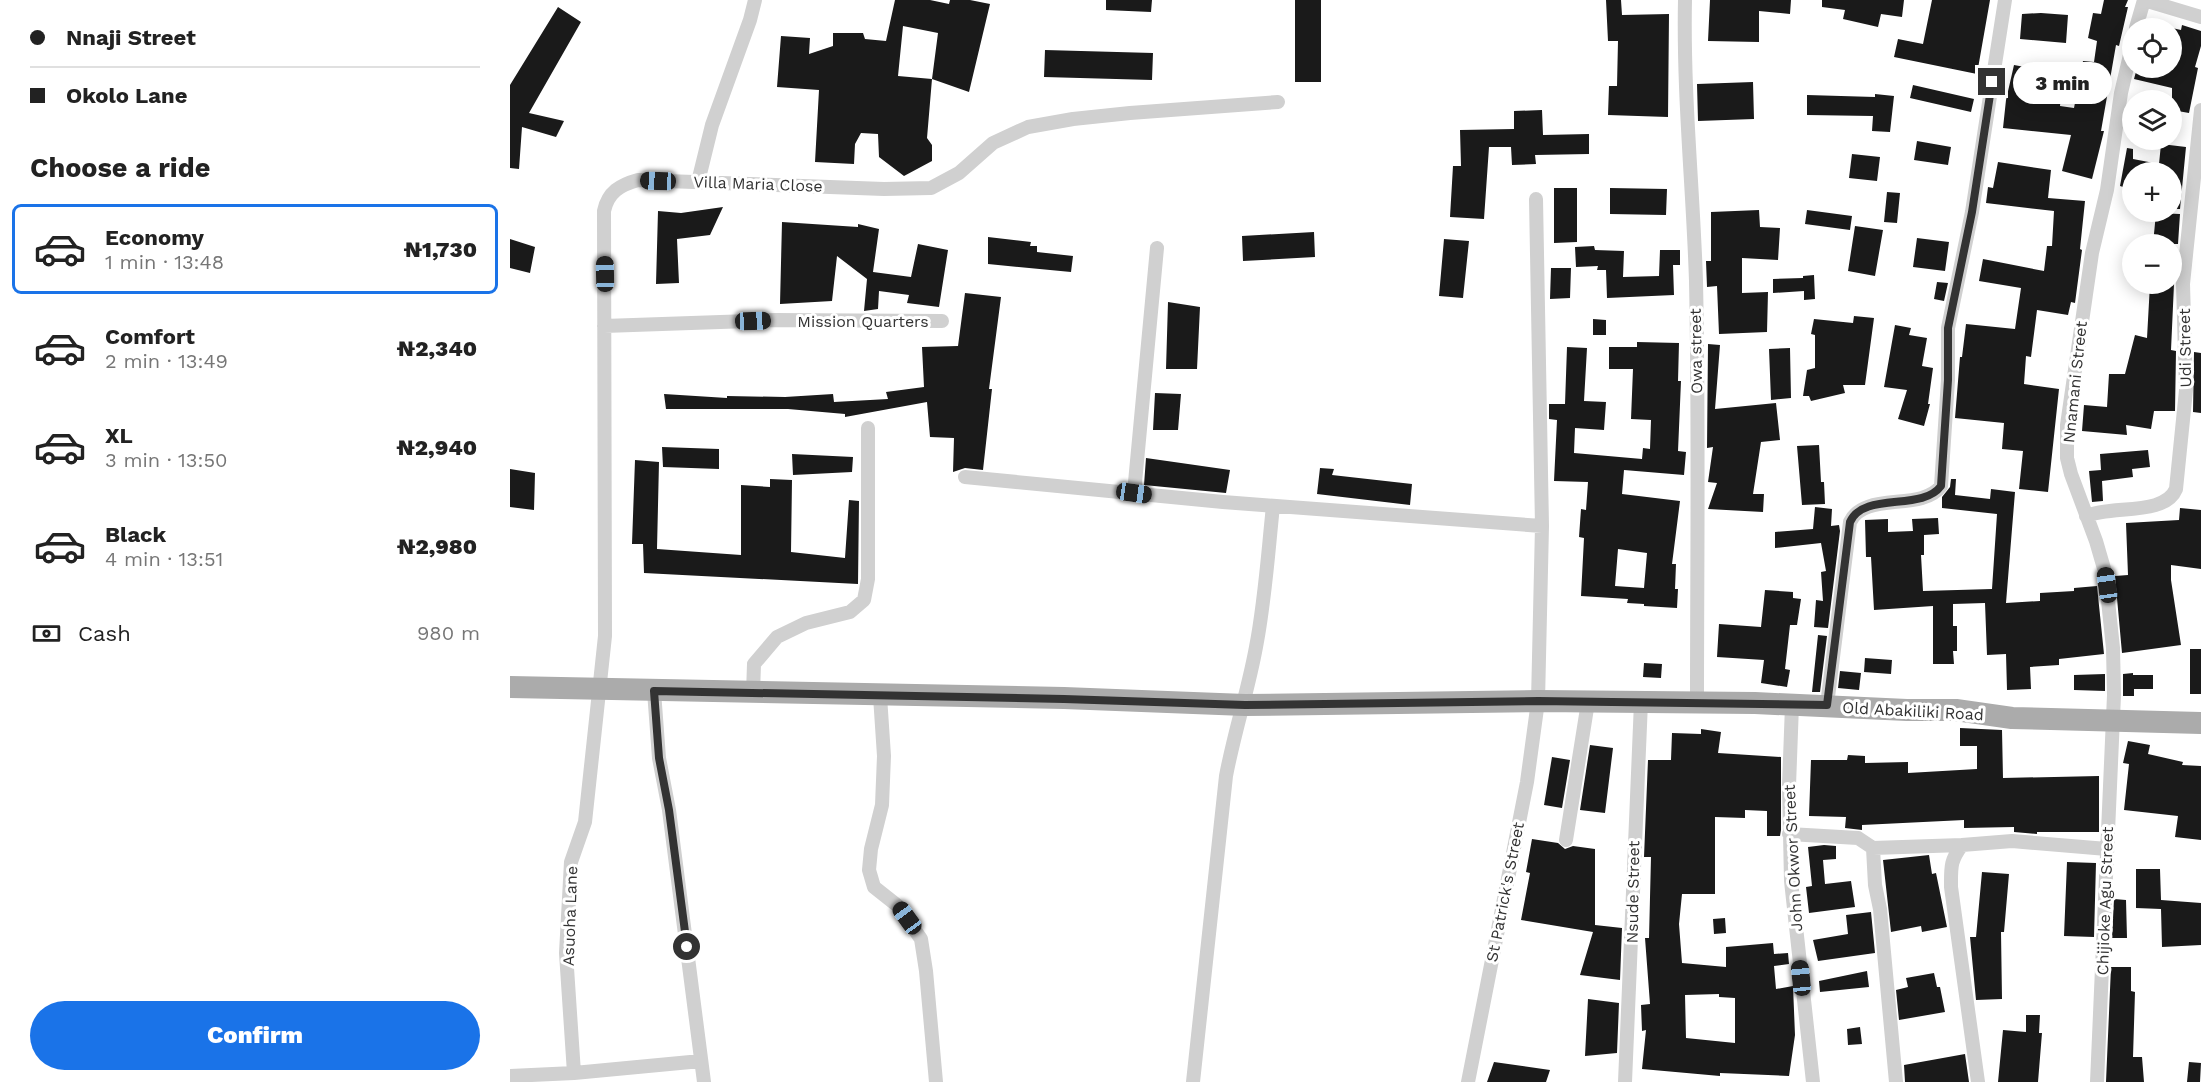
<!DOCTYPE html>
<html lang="en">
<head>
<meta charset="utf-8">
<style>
	:root { --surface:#fff; --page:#f2f2f2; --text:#222; --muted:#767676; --line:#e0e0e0; --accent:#1a73e8 }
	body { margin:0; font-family:"Work Sans",sans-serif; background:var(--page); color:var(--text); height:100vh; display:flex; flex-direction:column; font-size:22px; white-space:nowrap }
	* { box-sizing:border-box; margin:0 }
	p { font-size:20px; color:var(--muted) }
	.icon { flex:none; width:33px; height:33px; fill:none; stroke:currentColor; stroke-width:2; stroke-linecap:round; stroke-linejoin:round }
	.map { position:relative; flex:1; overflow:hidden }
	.panel { display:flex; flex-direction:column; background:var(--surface); width:510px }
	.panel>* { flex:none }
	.banner { display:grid; align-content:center; height:132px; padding:0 30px; background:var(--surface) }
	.fabs { position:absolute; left:1612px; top:18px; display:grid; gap:12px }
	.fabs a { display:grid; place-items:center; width:60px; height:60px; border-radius:50%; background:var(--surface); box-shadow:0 3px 15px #0003; font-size:30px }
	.end { position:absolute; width:27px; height:27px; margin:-14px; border:8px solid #333; background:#fff; box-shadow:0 0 0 3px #fff }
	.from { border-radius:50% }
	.bubble { position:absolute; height:42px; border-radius:21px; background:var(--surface); box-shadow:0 3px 15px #0003; font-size:20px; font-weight:800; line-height:42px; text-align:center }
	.car { position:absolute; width:18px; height:36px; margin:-18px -9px; border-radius:8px; box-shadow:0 0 4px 2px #0007; background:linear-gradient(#222 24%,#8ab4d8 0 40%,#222 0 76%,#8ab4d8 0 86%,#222 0) }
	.banner b { display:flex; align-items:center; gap:21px; height:57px; font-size:22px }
	.banner b+b { border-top:2px solid var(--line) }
	.banner i { width:15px; height:15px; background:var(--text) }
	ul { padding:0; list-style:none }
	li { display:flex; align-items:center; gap:18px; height:90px; margin:0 12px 9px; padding:0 18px; border:3px solid transparent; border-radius:9px }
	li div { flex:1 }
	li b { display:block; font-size:22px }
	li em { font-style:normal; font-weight:800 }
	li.active { border-color:var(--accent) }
	li>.icon { width:54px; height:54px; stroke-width:1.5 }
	h2 { padding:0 30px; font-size:27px; line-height:72px }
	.pay { display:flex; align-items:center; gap:15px; height:66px; padding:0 30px; font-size:22px }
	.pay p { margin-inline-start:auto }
	.primary-button { display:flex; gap:12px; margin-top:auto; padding:12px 30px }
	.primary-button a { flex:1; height:69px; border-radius:36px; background:var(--accent); color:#fff; font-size:24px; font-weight:800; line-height:69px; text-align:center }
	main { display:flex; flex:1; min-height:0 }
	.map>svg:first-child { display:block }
	.building { fill:#1a1a1a; fill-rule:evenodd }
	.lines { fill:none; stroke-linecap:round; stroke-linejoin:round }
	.minor { stroke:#d0d0d0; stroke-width:14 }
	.primary { stroke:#ababab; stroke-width:22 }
	.route { stroke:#333; stroke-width:8 }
	.labels { text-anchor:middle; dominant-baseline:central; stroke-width:6; stroke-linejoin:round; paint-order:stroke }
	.street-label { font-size:16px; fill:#333; stroke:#fff }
</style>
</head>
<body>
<main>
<section class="panel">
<div class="banner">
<b><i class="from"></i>Nnaji Street</b>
<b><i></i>Okolo Lane</b>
</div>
<h2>Choose a ride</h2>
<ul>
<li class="active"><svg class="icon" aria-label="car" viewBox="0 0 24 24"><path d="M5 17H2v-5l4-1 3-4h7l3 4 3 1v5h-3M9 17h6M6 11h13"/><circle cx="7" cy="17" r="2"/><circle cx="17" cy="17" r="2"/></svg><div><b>Economy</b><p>1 min · 13:48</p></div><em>₦1,730</em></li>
<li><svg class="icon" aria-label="car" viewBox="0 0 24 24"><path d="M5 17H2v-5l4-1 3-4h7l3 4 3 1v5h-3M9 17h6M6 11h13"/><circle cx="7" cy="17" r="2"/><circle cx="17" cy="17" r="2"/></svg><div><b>Comfort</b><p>2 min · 13:49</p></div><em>₦2,340</em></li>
<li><svg class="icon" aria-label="car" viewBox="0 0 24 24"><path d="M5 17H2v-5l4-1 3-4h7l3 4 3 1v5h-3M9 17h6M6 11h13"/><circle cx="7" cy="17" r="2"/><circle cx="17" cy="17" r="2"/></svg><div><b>XL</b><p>3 min · 13:50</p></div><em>₦2,940</em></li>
<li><svg class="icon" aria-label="car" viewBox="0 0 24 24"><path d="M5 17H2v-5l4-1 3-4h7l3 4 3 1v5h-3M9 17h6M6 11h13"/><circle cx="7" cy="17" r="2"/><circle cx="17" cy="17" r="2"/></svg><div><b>Black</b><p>4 min · 13:51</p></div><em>₦2,980</em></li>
</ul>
<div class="pay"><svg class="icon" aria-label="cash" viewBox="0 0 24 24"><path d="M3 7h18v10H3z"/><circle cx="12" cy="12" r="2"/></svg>Cash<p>980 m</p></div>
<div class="primary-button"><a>Confirm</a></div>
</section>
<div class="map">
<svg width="1691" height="1082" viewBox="0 0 1691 1082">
	<rect width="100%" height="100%" fill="#fff"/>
	<!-- building -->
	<path class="building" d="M385,0H420L439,4L440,0H460L480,4L459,92L422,79L417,138L422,145V161L394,176L369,157L368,134L351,133L345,144L344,164L305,162L309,90L267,87L271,36L300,38L299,54L323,46V33H353L355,39L376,41ZM393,26L428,33L422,79L388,76Z
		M596,0H642L641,12L596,10Z
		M785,0H811V82H785Z
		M1096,0H1111L1112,15L1159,14L1158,117L1098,115L1099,86H1107L1108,41H1098Z
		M1200,0H1281L1280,14L1249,11V42L1198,41Z
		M1312,0H1394L1392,17L1371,14L1368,27L1333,19L1335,10L1312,7Z
		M1422,0H1480L1467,74L1384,57L1388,39L1413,44Z
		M1594,0H1618L1615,7H1618L1609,46L1606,45L1591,131H1594L1582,179L1552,171L1561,135L1493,128L1496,100L1504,65L1553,74L1550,106L1564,108L1573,61L1584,62L1587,41L1578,38L1583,13L1591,14Z
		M48,7L71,22L19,113L54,121L46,137L12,127L9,169L0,168V85Z
		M1531,13L1558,15L1556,43L1510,39L1512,14Z
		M1672,25L1691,31V46L1685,67L1688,68L1679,113L1662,110V88L1624,79L1627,68H1662V28L1671,30Z
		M535,50L643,53L642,80L534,77Z
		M1243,82L1244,119L1188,121L1187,84Z
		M1403,85L1464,99L1461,112L1400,98Z
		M1365,94L1384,96L1380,132L1362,131L1363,116L1297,115V95L1365,97Z
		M1032,110L1033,135L1079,134V154L1025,155L1026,164L1002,165L1001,147H979L974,219L940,217L943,166H951L950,130L1004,129V111Z
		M1407,141L1441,147L1438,165L1404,160Z
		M1651,144L1676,147L1670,209H1662V172H1623V190L1610,186L1617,148L1623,149V159L1649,164Z
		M1342,154L1370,157L1367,181L1339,178Z
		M1488,162L1541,170L1538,198L1575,201L1570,249L1572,250L1565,303L1561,302L1558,315L1527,310L1521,357L1516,356L1514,384L1549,389L1538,492L1509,489L1513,451L1492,449L1494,423L1445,418L1450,357H1452L1456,324L1505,329L1511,288L1469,281L1473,259L1534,271L1537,246H1542L1544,211L1476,203L1478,187L1483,188Z
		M1044,188H1067V242L1044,243Z
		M1100,188L1157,189L1156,215L1100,214Z
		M1377,192L1390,193L1387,223L1374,222Z
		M213,207L200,235L167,239L169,283L146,284L148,211L171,213Z
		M1249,210L1250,227L1270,228L1268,260L1232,258V293L1258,292L1257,332L1209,334L1207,286L1197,287L1196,261H1201V212Z
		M1297,210L1342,216L1340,230L1295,224Z
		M1646,213L1670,214L1668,244H1643Z
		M272,222L348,227V224L369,229L363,272L401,277L408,244L438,250L429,307L397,303L399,295L369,291L368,309L354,311L357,279L327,256L322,301L270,304Z
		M1345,226L1373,230L1365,276L1338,271Z
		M804,232L805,257L733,261L732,236Z
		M478,237L521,242L520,246H527V252L563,256L561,272L478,264Z
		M1407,238L1439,242L1435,271L1403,267Z
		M0,239L25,247L20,273L0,268Z
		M934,239L959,241L953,298L929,296Z
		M1084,246L1085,250L1114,251L1113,277L1149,276L1150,250H1170V265H1163L1164,295L1097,298L1096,270H1087L1088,266L1066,267L1065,247Z
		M1041,268H1061L1060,298L1040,299Z
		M1304,275L1305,299L1294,300V291L1263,293V279L1293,278V276Z
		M1427,282L1438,283L1434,301L1424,299Z
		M1640,284H1664L1661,350L1666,351L1665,411H1644L1641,429L1616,425L1617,435L1572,431L1574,405L1597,407L1599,374H1615L1625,335L1637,338Z
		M455,293L491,297L479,389H482L473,470L455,468L443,472L444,438L420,437L417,402L335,417V414L278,409H156L154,394L217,398V396L275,397L323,394L324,402L378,399L376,392L414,387L412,347L448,346Z
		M658,302L690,307L687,369H656Z
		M1344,316L1364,318L1355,385H1333L1335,393L1301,401L1299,396H1293L1297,370L1305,368V335L1301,334L1304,319L1343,323Z
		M1083,319L1096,320V335H1083Z
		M1385,325L1401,328L1399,335L1417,338L1412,366L1423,368L1418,404H1420L1414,426L1388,419L1397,390L1374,387Z
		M1127,342L1169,343L1168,381H1171L1168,451L1176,452L1174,475L1114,470L1112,494L1170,501L1162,564H1166L1165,589H1168L1167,608L1134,606V604L1117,603L1118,599L1071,596L1074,538L1069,537L1071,509L1076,510L1078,482L1044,481L1047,420L1039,419V404H1055L1057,347L1077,348L1074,401L1096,402L1094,430L1065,428L1064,453L1132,459L1133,448L1140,449L1141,420L1121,419L1123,369H1099V347H1127ZM1108,549L1137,553L1134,588L1105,586Z
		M1198,344L1210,345L1205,409L1266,403L1270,440L1251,442L1243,494H1254L1253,512L1198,509L1207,483L1198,482L1203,447L1197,448Z
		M1280,348L1281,398L1261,400L1259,349Z
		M1684,352L1691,353V413L1683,412Z
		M645,393L671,394L668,430H643Z
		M1309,445L1311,482H1314L1315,504L1292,505L1287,446Z
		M152,447L209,449V469L153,467Z
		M1638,450L1640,467L1622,469L1623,477L1592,481L1593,501L1582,502L1579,471L1591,470L1590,454Z
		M282,454L343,457L342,472L283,475Z
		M636,458L720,470L716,493L634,485Z
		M125,460L149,462L147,549L231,555V485L260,487V479L282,480L281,552L335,558L339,500L349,501L348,584L134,573L133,544H122Z
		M810,468L824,469L822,475L902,484L900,505L807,494Z
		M0,469L25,473L24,510L0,507Z
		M1441,479H1446L1445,495L1480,499L1481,489L1505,492L1496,603L1530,601V593L1564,591V588L1587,586L1594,654L1549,659V665L1520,667L1521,689L1497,690L1496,654L1477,655L1475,603L1443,604V626H1447V651H1443L1444,664H1423V606L1364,610L1361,557H1356L1355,520L1378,519V532L1403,531L1402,519L1428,518L1429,534L1414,535V555H1411L1413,591L1482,589L1487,514L1432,508V497L1440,487Z
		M1305,507L1322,509L1321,526L1329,525L1330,531L1318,628L1304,627L1306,600L1313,601L1311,572L1316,571L1311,543L1265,548V532L1303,529Z
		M1670,508L1691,510V569L1661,565V580L1671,645L1612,653L1605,576L1618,575L1616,523L1669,520Z
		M1255,590L1283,592V598L1291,599L1287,625H1280L1275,669L1280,670L1277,687L1251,683L1254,660L1207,657L1209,624L1251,627Z
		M1308,635L1317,636L1310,692H1302Z
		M1680,649H1691V694H1680Z
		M1355,658L1382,660L1381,674L1354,672Z
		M1134,663L1152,664L1151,678L1133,677Z
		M1330,671L1351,673L1349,690L1328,688Z
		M1623,673V675H1643V689H1624V696H1613V674Z
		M1595,674V691L1564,690V675Z
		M1450,728L1492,730L1493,778L1589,776V832H1527V834L1504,832V827L1454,828V820L1352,825V830L1335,828L1336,817L1299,816L1301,760H1337L1338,755L1355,756V763L1398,762V773L1467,769V746H1450Z
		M1191,729L1211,732L1208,753L1271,757V830L1270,836H1257V811L1235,810V818L1205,817V894H1172L1169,924L1172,963L1216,967V947L1263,943L1264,954L1278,953L1279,964L1264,966L1266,989L1283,986L1285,1035L1279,1076L1210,1073V1076L1132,1069L1136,1030L1132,1031L1131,1005L1140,1004L1135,938H1139L1141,857H1134L1138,760H1161L1162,733L1191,734ZM1209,994V997L1225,998V1043L1176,1038L1175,995Z
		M1618,741L1640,745L1638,754L1673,762L1672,765L1691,766V840L1665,837L1668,816L1614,810L1619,764L1613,763Z
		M1080,745L1103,748L1095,813L1070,810Z
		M1042,757L1060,760L1052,808L1034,805Z
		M1022,839L1048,843L1055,849L1063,846L1085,849V925L1112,928L1110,980L1070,975L1083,932L1011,920L1020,873L1016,872Z
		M1314,845L1326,846V859L1313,860L1315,884L1341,881L1345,907L1299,913L1296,887L1302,886L1298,847Z
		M1419,855L1422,874L1426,873L1437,927L1412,932L1411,926L1381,932L1373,860Z
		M1557,862L1586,863L1584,937L1554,936Z
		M1626,869H1650L1651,900L1691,903V945L1652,947L1651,909L1626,908Z
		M1472,872L1499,874L1494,932H1491L1492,999L1466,1000L1460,937H1466Z
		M1604,899L1616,900L1617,938H1602Z
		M1361,912L1365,953L1308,961L1303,940L1338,934L1336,915Z
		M1215,918L1216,933L1204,934L1203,919Z
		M1601,967H1621V991L1625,992L1623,1057H1632L1634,1082H1596Z
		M1357,971L1359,987L1310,992L1309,981Z
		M1424,973L1427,987H1430L1435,1012L1389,1020L1386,990L1398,987L1396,978Z
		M1078,999L1109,1003L1107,1053L1075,1056Z
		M1516,1015H1530L1529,1033H1532L1528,1082H1488L1493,1030L1516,1032Z
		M1350,1027L1352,1044L1338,1045L1337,1029Z
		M1455,1054L1459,1082H1395L1394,1065Z
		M984,1062L1040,1070L1036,1082H977Z
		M1679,1062L1691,1063L1690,1082H1677Z"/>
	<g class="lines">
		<!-- minor -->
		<path class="minor" d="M1175,0C1173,94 1183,187 1186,281C1189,422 1187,562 1187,702
			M1634,0L1691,17
			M1626,28L1634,0
			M188,182L202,125L240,20L245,0
			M94,326L265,320L432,321
			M455,477L713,502L1032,526
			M624,493L647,248
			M1576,516C1602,505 1655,516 1666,489L1676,390L1673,284L1691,110
			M144,691L149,758L159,810L194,1082
			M243,693L244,664L267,637L296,623L340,612L354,600L358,579V428
			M370,696L374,756L372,805L361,849L359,870L364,887L388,906L411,939L416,971L426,1082
			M1282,705L1279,786L1281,881L1303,1082
			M1317,705L1340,522C1354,491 1412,512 1431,486L1438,380V328L1462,212L1495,0
			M1279,834L1348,838L1363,848L1452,845
			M1056,840L1078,702
			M1363,848L1365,885L1370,909L1386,1082
			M64,1073L56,953L61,862L75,822L95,636L94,211C98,192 110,185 128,180L374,189L421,188L449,173L483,143L518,127L563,119L620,113L768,102
			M0,1076L64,1073L191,1061
			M683,1082L716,776C724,733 738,691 746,647C755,601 758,553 763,506
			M958,1082L1017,782L1028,701L1032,526L1026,199
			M1115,1082L1131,702
			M1468,1082L1441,887C1441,867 1440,861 1452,845L1502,841L1597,849
			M1587,1082L1604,695L1603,648L1595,572L1586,541L1561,474L1557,458V425L1582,253L1597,190L1611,93L1623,42"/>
		<!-- primary -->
		<path class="primary" d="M0,687L554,698L735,705L1028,701L1245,703L1397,710H1446L1502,718L1691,723"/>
	</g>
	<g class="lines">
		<!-- route -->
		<path class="route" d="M177,947L159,810L149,758L144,691L554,699L735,705L1028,701L1317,705L1340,522C1354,491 1412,512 1431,486L1438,380V328L1462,212L1482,82"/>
	</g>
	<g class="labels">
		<!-- street labels -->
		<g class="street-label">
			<text transform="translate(248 184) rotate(2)">Villa Maria Close</text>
			<text x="353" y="321">Mission Quarters</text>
			<text transform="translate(1675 348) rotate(-91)">Udi Street</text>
			<text transform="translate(1186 351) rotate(-91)">Owa street</text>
			<text transform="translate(1565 382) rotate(-84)">Nnamani Street</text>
			<text transform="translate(1403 711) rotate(3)">Old Abakiliki Road</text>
			<text transform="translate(1283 858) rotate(-93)">John Okwor Street</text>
			<text transform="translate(995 892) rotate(-79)">St Patrick's Street</text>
			<text transform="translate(1123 892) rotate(-89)">Nsude Street</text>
			<text transform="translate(1595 901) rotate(-88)">Chijioke Agu Street</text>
			<text transform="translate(60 916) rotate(-88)">Asuoha Lane</text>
		</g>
	</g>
</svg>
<div class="fabs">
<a><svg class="icon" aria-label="locate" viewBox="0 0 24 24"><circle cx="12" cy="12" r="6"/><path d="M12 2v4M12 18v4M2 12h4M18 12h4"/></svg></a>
<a><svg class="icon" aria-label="layers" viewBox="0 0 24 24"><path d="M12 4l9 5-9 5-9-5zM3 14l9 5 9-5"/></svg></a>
<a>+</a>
<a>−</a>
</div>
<i class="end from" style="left:177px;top:947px"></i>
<i class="end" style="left:1482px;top:82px"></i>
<div class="bubble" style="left:1503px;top:62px;width:99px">3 min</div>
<i class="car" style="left:148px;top:181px;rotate:272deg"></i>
<i class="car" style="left:95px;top:274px;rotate:359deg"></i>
<i class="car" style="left:243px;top:321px;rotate:88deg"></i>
<i class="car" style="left:624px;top:493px;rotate:98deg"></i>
<i class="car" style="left:1597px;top:585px;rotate:352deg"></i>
<i class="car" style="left:397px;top:918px;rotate:324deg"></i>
<i class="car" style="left:1291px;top:978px;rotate:354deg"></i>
</div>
</main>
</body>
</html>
